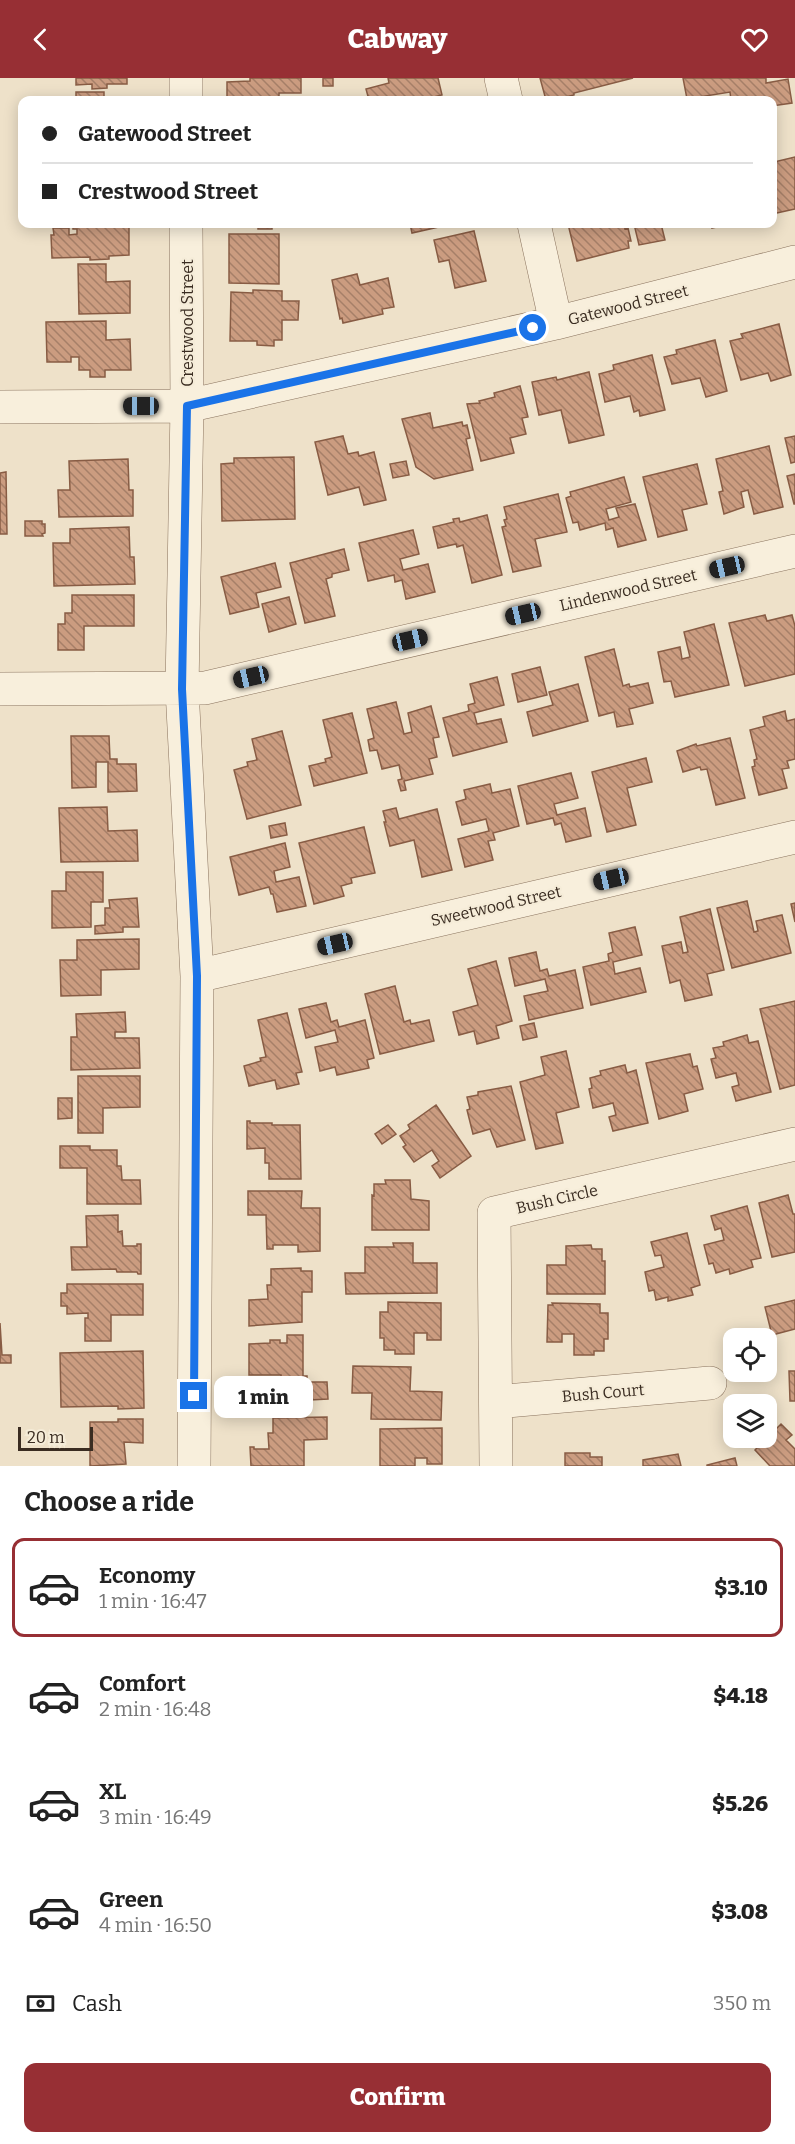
<!DOCTYPE html>
<html lang="en">
<head>
<meta charset="utf-8">
<style>
	:root { --surface:#fff; --page:#f2f2f2; --text:#222; --muted:#767676; --line:#e0e0e0; --accent:#972f34 }
	body { margin:0; font-family:Bitter,serif; background:var(--page); color:var(--text); height:100vh; display:flex; flex-direction:column; font-size:22px; white-space:nowrap }
	* { box-sizing:border-box; margin:0 }
	p { font-size:20px; color:var(--muted) }
	.icon { flex:none; width:33px; height:33px; fill:none; stroke:currentColor; stroke-width:2; stroke-linecap:round; stroke-linejoin:round }
	.map { position:relative; height:1388px; overflow:hidden }
	.drawer { display:flex; flex-direction:column; background:var(--surface); flex:1 }
	.drawer>* { flex:none }
	.banner { position:absolute; left:18px; top:18px; width:759px; height:132px; border-radius:12px; box-shadow:0 3px 15px #0003; display:grid; align-content:center; height:132px; padding:0 24px; background:var(--surface) }
	.fabs { position:absolute; left:723px; top:1250px; display:grid; gap:12px }
	.fabs a { display:grid; place-items:center; width:54px; height:54px; border-radius:12px; background:var(--surface); box-shadow:0 3px 15px #0003; font-size:30px }
	.scale { position:absolute; left:18px; bottom:15px; width:75px; box-sizing:border-box; padding-left:6px; border:3px solid #3a2c21; border-top:0; font-size:16px; line-height:21px; white-space:nowrap; color:#3a2c21; -webkit-text-stroke:4px #f5ecd8; paint-order:stroke }
	.end { position:absolute; width:27px; height:27px; margin:-14px; border:8px solid #1a73e8; background:#fff; box-shadow:0 0 0 3px #fff }
	.from { border-radius:50% }
	.bubble { position:absolute; height:42px; border-radius:12px; background:var(--surface); box-shadow:0 3px 15px #0003; font-size:20px; font-weight:800; line-height:42px; text-align:center }
	.car { position:absolute; width:18px; height:36px; margin:-18px -9px; border-radius:8px; box-shadow:0 0 4px 2px #0007; background:linear-gradient(#222 24%,#8ab4d8 0 40%,#222 0 76%,#8ab4d8 0 86%,#222 0) }
	.banner b { display:flex; align-items:center; gap:21px; height:57px; font-size:22px }
	.banner b+b { border-top:2px solid var(--line) }
	.banner i { width:15px; height:15px; background:var(--text) }
	ul { padding:0; list-style:none }
	li { display:flex; align-items:center; gap:18px; height:99px; margin:0 12px 9px; padding:0 12px; border:3px solid transparent; border-radius:12px }
	li div { flex:1 }
	li b { display:block; font-size:22px }
	li em { font-style:normal; font-weight:800 }
	li.active { border-color:var(--accent) }
	li>.icon { width:54px; height:54px; stroke-width:1.5 }
	h2 { padding:0 24px; font-size:27px; line-height:72px }
	.pay { display:flex; align-items:center; gap:15px; height:66px; padding:0 24px; font-size:22px }
	.pay p { margin-inline-start:auto }
	.button { display:flex; gap:12px; margin-top:auto; padding:12px 24px }
	.button a { flex:1; height:69px; border-radius:12px; background:var(--accent); color:#fff; font-size:24px; font-weight:800; line-height:69px; text-align:center }
	header { display:flex; justify-content:space-between; align-items:center; height:78px; padding:0 24px; background:var(--accent); color:#fff; font-size:27px; font-weight:800 }
	.map>svg:first-child { display:block }
	.building { fill:url(#building-back-hatch); stroke:#885c44; stroke-width:1.5 }
	.lines { fill:none; stroke-linecap:round; stroke-linejoin:round }
	.minor-casing { stroke:#8a735e; stroke-width:34 }
	.minor { stroke:#f8efdc; stroke-width:33 }
	.route { stroke:#1a73e8; stroke-width:8 }
	.labels { text-anchor:middle; dominant-baseline:central; stroke-width:4.5; stroke-linejoin:round; paint-order:stroke }
	.street-label { font-size:16px; fill:#3a2c21; stroke:#f5ecd8 }
</style>
</head>
<body>
<header><svg class="icon" aria-label="back" viewBox="0 0 24 24"><path d="M15 5l-7 7 7 7"/></svg>Cabway<svg class="icon" aria-label="heart" viewBox="0 0 24 24"><path d="M12 20l-8-8c-3-5 5-10 8-4 3-6 11-1 8 4z"/></svg></header>
<div class="map">
<svg width="795" height="1388" viewBox="0 0 795 1388">
	<defs>
		<pattern id="building-back-hatch" width="6" height="6" patternUnits="userSpaceOnUse" patternTransform="scale(1.5)"><rect width="6" height="6" fill="#cb9c80"/><path d="M-1 5l2 2M0 0l6 6M5-1l2 2" fill="none" stroke="#a67f68"/></pattern>
	</defs>
	<rect width="100%" height="100%" fill="#eee1c9"/>
	<!-- building -->
	<path class="building" d="M76,0H127V6H107V10L92,11V6L76,7Z
		M250,0H301V15H279V22H227V4L250,3Z
		M323,0H333V8H323Z
		M388,0H438L442,17L421,22H369L366,11L389,5Z
		M540,0H633L574,15V17L553,22H546Z
		M683,0H766V5L788,1L792,25L772,28V22H731L730,14L687,21Z
		M76,14H104V22H76Z
		M795,79V131L772,136V90H776L774,84Z
		M73,146H129V177L109,178V181L90,182V179L52,180L51,157H54L53,150H69V157L77,156V151H73Z
		M229,146H305V147L272,148V151H258V148L229,149Z
		M410,146H452L412,155Z
		M568,146H624L625,151L628,150L631,163H628L629,170L577,183Z
		M634,146H661L665,162L639,167Z
		M699,146H730L712,150V146L700,148Z
		M474,153L486,203L455,210L449,182L439,184L434,162Z
		M229,156H279V206L229,205Z
		M78,186H106V204L130,203V235L79,236Z
		M357,196L360,207L388,200L394,229L382,231L383,236L343,245L342,240L340,241L332,202Z
		M253,212L282,213V223H299L298,242H282V262H274V268L257,267V263H230L231,214L253,215Z
		M106,243V262L130,261L131,292H105V299H90V292H79V279H71V284H47L46,244Z
		M779,246L791,297L771,303L768,295L741,302L730,263L743,260L741,256Z
		M715,262L727,313L706,319L700,300L672,306L664,279L677,276L676,272Z
		M652,277L665,332L640,338L639,332L634,334L630,318L605,324L599,296L614,292L613,287Z
		M589,294L604,357L569,365L561,332L539,337L532,304L556,299L557,302Z
		M520,308L528,339L522,340L526,356L510,360L514,375L481,383L467,326L480,325L479,323L495,319L494,315Z
		M430,335L433,350L462,344L463,348L467,347L470,360L466,361L473,392L434,401L416,389L402,341Z
		M343,358L348,376L358,374L359,378L374,374L386,422L364,427L359,409L328,417L315,364Z
		M795,358V384L791,385L785,360Z
		M769,368L783,429L754,436L748,412L741,414L744,429L724,436L719,414L723,413L716,381Z
		M294,379L295,441L222,443L221,386L234,385V380Z
		M128,381L129,412H133V438L59,439L58,412H70L69,383Z
		M406,383L409,397L393,400L390,386Z
		M697,386L707,426L682,432L687,452L658,459L643,399Z
		M6,394L7,456H0V395Z
		M795,396V426H794L787,398Z
		M624,399L631,424L606,431L609,442L619,439L616,430L635,426L646,462L618,469L613,450L606,452L605,445L580,452L578,444L573,445L566,420L571,418L570,414Z
		M558,416L567,454L535,461L541,488L513,494L502,449L506,448L504,442L507,441L504,429Z
		M487,437L502,497L472,505L463,467L457,469L456,466L438,470L433,449L454,444L453,441L459,440L460,444Z
		M25,443H42V446H45V455L42,456L43,458H25Z
		M129,449L130,479H134L135,506L54,508L53,465H70V451Z
		M413,452L419,476L400,481L403,492L428,486L435,514L406,521L402,502L395,504L394,497L368,503L359,465Z
		M344,471L349,492L332,496V499L326,501L335,538L305,545L290,485Z
		M275,485L281,509L256,515L259,529L230,536L221,499Z
		M72,517H134V548H84V572H58V546H65V535H72Z
		M289,519L296,546L269,554L262,526Z
		M765,537L767,543L792,537L795,548V596L745,608L729,545Z
		M714,546L729,607L675,619L671,603L664,604L658,574L680,569L682,581L690,579L684,554Z
		M614,571L623,608L629,606L630,609L648,605L653,625L629,631L633,646L617,649L614,634L599,638L585,579Z
		M540,589L547,617L518,624L512,596Z
		M497,599L504,627L474,635L477,646L501,641L507,664L453,678L443,640L469,633L468,627L475,625L470,606Z
		M578,606L588,643L533,658L527,634L553,627L549,614Z
		M396,624L404,656L412,654L408,635L431,628L439,659L433,660L437,679L429,681L433,696L404,703L406,712L401,713L398,702L402,701L399,687L382,691L377,672L370,673L368,662L374,660L367,631Z
		M785,633L787,643L795,641V681L787,683L789,690L782,691L787,710L759,717L752,689L755,688L754,682L757,681L750,652L765,648L763,639Z
		M352,635L367,695L314,708L309,688L326,684L325,681L332,679L323,642Z
		M282,653L301,727L247,741L234,692L248,688L247,684L257,682L252,661Z
		M71,658H109L110,681H117V686H136L137,713L108,714V684H96V709L72,710Z
		M730,660L745,720L716,727L707,691L701,692L700,689L683,694L677,673L696,666L697,668Z
		M646,680L652,704L627,710L636,747L607,754L592,694Z
		M571,695L578,720L554,726L557,737L585,730L591,758L566,764L561,745L555,747L553,740L527,746L518,708Z
		M490,706L492,715L510,711L519,748L493,755L495,762L488,763L493,782L465,789L458,761L489,753L486,741L462,747L456,724L466,721L464,712Z
		M107,729L108,753L137,752L138,783L61,784L59,730Z
		M396,730L399,741L437,731L452,792L422,799L414,762L390,768L384,744H386L383,733Z
		M285,745L287,757L271,760L269,748Z
		M364,749L375,795L351,800L352,805L341,808L344,818L314,826L299,765Z
		M285,765L290,789L274,793L276,804L299,799L306,828L277,834L273,816H271L269,809L239,817L230,779Z
		M66,794H103V824H91V849L52,850V813H66Z
		M137,820L139,849H123V854L95,856V848L105,847V830H110L109,822Z
		M747,823L754,854L758,853L756,843L782,837L791,875L732,890L717,830Z
		M795,825V844L791,826Z
		M710,831L724,892L707,896L712,917L685,923L680,902L670,905L662,868L681,864L683,875L688,874L680,839Z
		M635,849L642,877L613,884L615,896L640,890L646,914L591,927L583,889L609,883L608,876L613,874L609,855Z
		M139,861V891L101,892V917L61,918L60,882H77V862Z
		M536,874L540,893L547,891L549,898L575,892L583,930L529,942L524,918L548,913L545,901L515,908L509,880Z
		M496,883L512,943L496,948L499,960L477,966L474,953L459,957L453,934L478,927L468,891Z
		M395,908L404,944L410,942L411,946L429,942L434,963L380,976L365,916Z
		M795,923V1007L780,1011L760,931Z
		M326,925L331,944L337,942L339,949L365,942L374,980L367,982L369,990L337,997L335,989L320,993L315,969L338,964L335,952L306,960L299,931Z
		M125,934L126,954H115V960H139L140,990L71,992V959H77L76,936Z
		M287,935L302,994L296,995L299,1006L277,1011L275,1002L249,1008L244,988L261,983L260,980L266,979L258,942Z
		M534,945L537,959L523,962L520,948Z
		M747,957L749,965L758,963L771,1014L736,1023L732,1009L739,1007L736,995L716,1000L711,981L716,980L713,970L724,968L723,964Z
		M566,973L579,1029L556,1035L563,1065L536,1071L520,1004L545,997L541,979Z
		M690,976L693,989L697,988L703,1011L684,1016L688,1033L659,1041L646,985Z
		M625,987L627,995L636,992L648,1045L613,1053L609,1039L616,1037L613,1025L593,1030L589,1011L592,1010L590,1000L601,997L600,993Z
		M78,998H140V1029L103,1030V1055H78Z
		M511,1008L525,1062L497,1069L490,1051L473,1056L467,1032L470,1031L467,1019L478,1017V1014Z
		M58,1020H72V1040L58,1041Z
		M436,1027L471,1078L440,1100L432,1088L439,1083L432,1072L414,1084L403,1069L406,1067L400,1058L410,1051L408,1047Z
		M247,1043H250V1045H272V1047H300L301,1101H269V1085H265V1070L247,1071Z
		M388,1047L396,1056L382,1066L375,1056Z
		M60,1068H90V1072H117V1088H121L122,1102H140L141,1126H87V1090H60Z
		M385,1102H410L411,1121L429,1123V1152H372V1117L374,1118V1106H386Z
		M248,1113H302L301,1130H320V1173L298,1174V1167H273V1171H267L266,1137H248Z
		M788,1117L793,1136H795V1174L772,1179L759,1125Z
		M747,1128L761,1180L751,1182L753,1189L730,1196L729,1191L716,1195L713,1185L709,1186L704,1167L724,1162L721,1150L715,1152L711,1138Z
		M118,1137V1154L122,1153L123,1168H137V1166H141V1196H138L137,1194H117L116,1191L72,1192L71,1169H87L86,1138Z
		M687,1155L700,1207L691,1210L693,1217L668,1223V1219L656,1222L654,1212L649,1213L645,1194L664,1189L661,1177L655,1178L651,1164Z
		M393,1165H413V1185H437V1215L346,1216L345,1195H365V1169H394Z
		M591,1167L592,1171H602V1183H605V1216H547V1187H566V1168Z
		M301,1190V1193H312V1214H302V1244L249,1248V1222L268,1221L267,1207H271V1191Z
		M67,1206H143V1237H111V1263H85V1240H88V1235L67,1236V1228H61V1215H67Z
		M795,1222V1251L772,1257L765,1229Z
		M388,1224L441,1225V1262H427V1255H414V1276H395V1272H384V1260H380V1234H388Z
		M552,1225L600,1226V1235H608V1261H604V1273H594V1277H574V1256H562V1264H547L548,1227H553Z
		M0,1245L2,1277H11V1285H0Z
		M287,1257H303V1298H307V1321H280L281,1297H249V1266L270,1265V1262H280V1265H287Z
		M143,1273L144,1330L118,1331V1328L61,1329L60,1275Z
		M353,1288L411,1289L410,1313L442,1314L441,1342L371,1341L372,1315H352Z
		M789,1293H795V1323H790Z
		M310,1304H327L328,1321L310,1322Z
		M327,1339V1361L304,1362V1388H251L250,1369H254V1371H269L268,1355H273V1340Z
		M118,1341H143V1365L124,1364L126,1386L90,1388V1344H118Z
		M781,1346L792,1357L786,1362L795,1371V1388H770L755,1372Z
		M442,1350V1386H427V1380H415V1388H380V1351Z
		M565,1375H590V1379H602V1388H565Z
		M678,1376L681,1388H643V1382Z
		M735,1380L737,1388H707V1387Z"/>
	<g class="lines">
		<defs>
			<path id="minor" d="M186,0V22
				M501,0L506,22
				M186,146L187,328L182,611L197,898L194,1388
				M534,146L556,245
				M0,329L187,328L556,245L795,184
				M0,611L205,610L795,473
				M197,898L795,759
				M496,1324L710,1305
				M496,1388L494,1135L795,1066"/>
		</defs>
		<!-- minor casing -->
		<use href="#minor" class="minor-casing"/>
		<!-- minor -->
		<use href="#minor" class="minor"/>
	</g>
	<g class="lines">
		<!-- route -->
		<path class="route" d="M194,1318L197,898L182,611L187,328L533,250"/>
	</g>
	<g class="labels">
		<!-- street labels -->
		<g class="street-label">
			<text transform="translate(628 227) rotate(-14)">Gatewood Street</text>
			<text transform="translate(187 245) rotate(-90)">Crestwood Street</text>
			<text transform="translate(628 512) rotate(-13)">Lindenwood Street</text>
			<text transform="translate(496 828) rotate(-13)">Sweetwood Street</text>
			<text transform="translate(557 1121) rotate(-13)">Bush Circle</text>
			<text transform="translate(603 1315) rotate(-5)">Bush Court</text>
		</g>
	</g>
</svg>
<div class="fabs">
<a><svg class="icon" aria-label="locate" viewBox="0 0 24 24"><circle cx="12" cy="12" r="6"/><path d="M12 2v4M12 18v4M2 12h4M18 12h4"/></svg></a>
<a><svg class="icon" aria-label="layers" viewBox="0 0 24 24"><path d="M12 4l9 5-9 5-9-5zM3 14l9 5 9-5"/></svg></a>
</div>
<div class="scale">20 m</div>
<i class="end from" style="left:533px;top:250px"></i>
<i class="end" style="left:194px;top:1318px"></i>
<div class="bubble" style="left:214px;top:1298px;width:99px">1 min</div>
<i class="car" style="left:141px;top:328px;rotate:270deg"></i>
<i class="car" style="left:727px;top:489px;rotate:257deg"></i>
<i class="car" style="left:523px;top:536px;rotate:257deg"></i>
<i class="car" style="left:410px;top:562px;rotate:77deg"></i>
<i class="car" style="left:251px;top:599px;rotate:257deg"></i>
<i class="car" style="left:611px;top:801px;rotate:257deg"></i>
<i class="car" style="left:335px;top:866px;rotate:257deg"></i>
<div class="banner">
<b><i class="from"></i>Gatewood Street</b>
<b><i></i>Crestwood Street</b>
</div>
</div>
<section class="drawer">
<h2>Choose a ride</h2>
<ul>
<li class="active"><svg class="icon" aria-label="car" viewBox="0 0 24 24"><path d="M5 17H2v-5l4-1 3-4h7l3 4 3 1v5h-3M9 17h6M6 11h13"/><circle cx="7" cy="17" r="2"/><circle cx="17" cy="17" r="2"/></svg><div><b>Economy</b><p>1 min · 16:47</p></div><em>$3.10</em></li>
<li><svg class="icon" aria-label="car" viewBox="0 0 24 24"><path d="M5 17H2v-5l4-1 3-4h7l3 4 3 1v5h-3M9 17h6M6 11h13"/><circle cx="7" cy="17" r="2"/><circle cx="17" cy="17" r="2"/></svg><div><b>Comfort</b><p>2 min · 16:48</p></div><em>$4.18</em></li>
<li><svg class="icon" aria-label="car" viewBox="0 0 24 24"><path d="M5 17H2v-5l4-1 3-4h7l3 4 3 1v5h-3M9 17h6M6 11h13"/><circle cx="7" cy="17" r="2"/><circle cx="17" cy="17" r="2"/></svg><div><b>XL</b><p>3 min · 16:49</p></div><em>$5.26</em></li>
<li><svg class="icon" aria-label="car" viewBox="0 0 24 24"><path d="M5 17H2v-5l4-1 3-4h7l3 4 3 1v5h-3M9 17h6M6 11h13"/><circle cx="7" cy="17" r="2"/><circle cx="17" cy="17" r="2"/></svg><div><b>Green</b><p>4 min · 16:50</p></div><em>$3.08</em></li>
</ul>
<div class="pay"><svg class="icon" aria-label="cash" viewBox="0 0 24 24"><path d="M3 7h18v10H3z"/><circle cx="12" cy="12" r="2"/></svg>Cash<p>350 m</p></div>
<div class="button"><a>Confirm</a></div>
</section>
</body>
</html>
